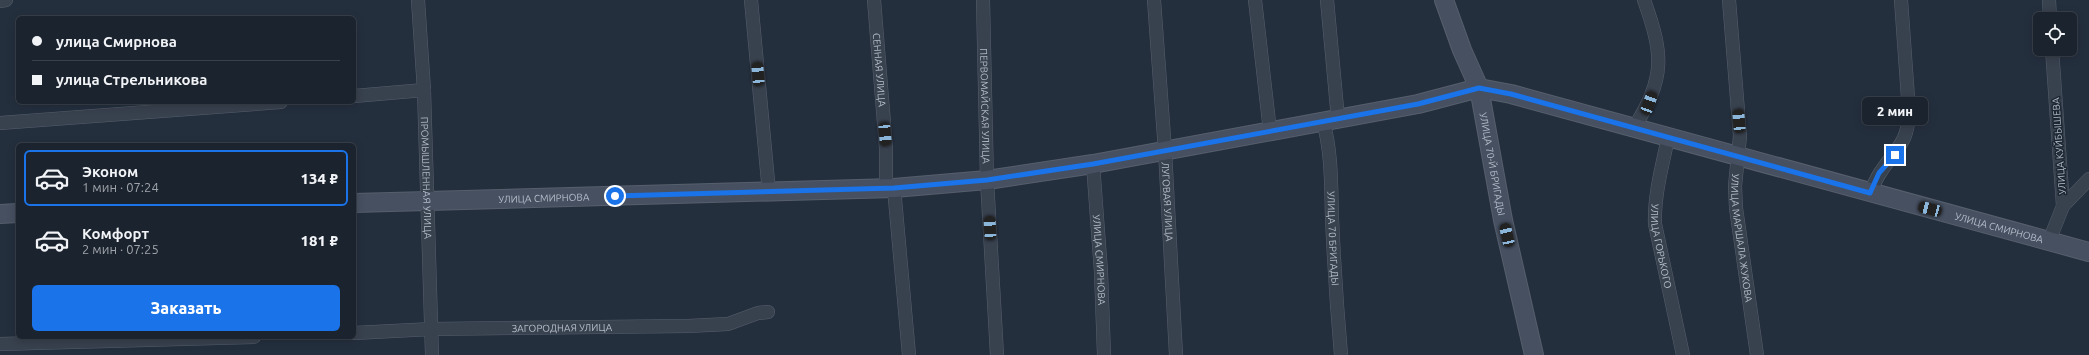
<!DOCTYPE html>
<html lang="ru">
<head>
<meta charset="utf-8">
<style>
	:root { --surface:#1b232e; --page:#282f3a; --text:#f1f3f6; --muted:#a0a4aa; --line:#39404a; --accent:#1a73e8 }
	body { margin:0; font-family:Ubuntu,sans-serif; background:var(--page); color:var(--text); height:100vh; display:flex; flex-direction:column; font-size:15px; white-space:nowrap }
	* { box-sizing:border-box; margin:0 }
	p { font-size:13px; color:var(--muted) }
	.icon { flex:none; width:22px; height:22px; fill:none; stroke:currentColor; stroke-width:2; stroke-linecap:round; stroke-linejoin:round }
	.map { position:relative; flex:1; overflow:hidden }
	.sheet { position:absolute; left:16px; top:143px; width:340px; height:196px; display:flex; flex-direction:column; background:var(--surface); border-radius:6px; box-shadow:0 2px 10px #0003,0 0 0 1px var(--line) }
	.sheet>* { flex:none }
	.top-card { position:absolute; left:16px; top:16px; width:340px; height:88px; border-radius:6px; box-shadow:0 2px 10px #0003,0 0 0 1px var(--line); display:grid; align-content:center; height:88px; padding:0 16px; background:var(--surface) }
	.tools { position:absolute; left:2033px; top:12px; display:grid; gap:8px }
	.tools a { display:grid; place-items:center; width:44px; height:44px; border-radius:6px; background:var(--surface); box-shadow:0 2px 10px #0003,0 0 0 1px var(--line); font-size:20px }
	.end { position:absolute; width:18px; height:18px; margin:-9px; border:5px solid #1a73e8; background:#fff; box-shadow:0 0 0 2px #fff }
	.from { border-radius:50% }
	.bubble { position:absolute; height:28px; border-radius:6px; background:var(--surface); box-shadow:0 2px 10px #0003,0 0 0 1px var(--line); font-size:13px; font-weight:800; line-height:28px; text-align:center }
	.car { position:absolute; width:12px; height:24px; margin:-12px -6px; border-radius:5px; box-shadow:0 0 3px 1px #0007; background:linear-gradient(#222 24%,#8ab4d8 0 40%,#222 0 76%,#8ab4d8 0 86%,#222 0) }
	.top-card b { display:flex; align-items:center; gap:14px; height:38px; font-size:15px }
	.top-card b+b { border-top:1px solid var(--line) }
	.top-card i { width:10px; height:10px; background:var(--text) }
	ul { padding:7px 0 0; list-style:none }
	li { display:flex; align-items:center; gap:12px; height:56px; margin:0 8px 6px; padding:0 8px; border:2px solid transparent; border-radius:6px }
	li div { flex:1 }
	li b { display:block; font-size:15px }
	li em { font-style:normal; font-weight:800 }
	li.current { border-color:var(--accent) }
	li>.icon { width:36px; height:36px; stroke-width:1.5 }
	.primary-button { display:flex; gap:8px; margin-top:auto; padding:8px 16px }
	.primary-button a { flex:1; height:46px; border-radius:6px; background:var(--accent); color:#fff; font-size:16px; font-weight:800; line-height:46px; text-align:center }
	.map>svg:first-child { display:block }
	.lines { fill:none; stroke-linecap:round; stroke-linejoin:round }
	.street-casing { stroke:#565f6c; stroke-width:14 }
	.secondary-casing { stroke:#565f6c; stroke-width:20 }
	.street { stroke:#38414e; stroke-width:13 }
	.secondary { stroke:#465061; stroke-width:18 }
	.route { stroke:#1a73e8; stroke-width:5 }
	.labels { text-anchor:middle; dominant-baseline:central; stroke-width:3; stroke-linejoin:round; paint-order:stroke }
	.street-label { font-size:10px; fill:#b4bcc9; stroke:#1d2633 }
</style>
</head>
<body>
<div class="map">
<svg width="2089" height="355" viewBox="0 0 2089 355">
	<rect width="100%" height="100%" fill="#242f3e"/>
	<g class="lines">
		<defs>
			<g id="street">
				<path id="s1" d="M418,0L424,90L432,355"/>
				<path d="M751,0L769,192"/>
				<path id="s2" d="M874,0L886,148V188"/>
				<path id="s3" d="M983,0L987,180L997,355"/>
				<path id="s4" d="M1154,0L1165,151L1176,355"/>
				<path d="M1255,0L1270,131"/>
				<path d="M1327,0L1338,119"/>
				<path id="s5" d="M1729,0L1740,136L1735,186L1736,208L1757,355"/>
				<path d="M2049,0L2050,19"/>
				<path d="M0,1L6,0"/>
				<path d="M354,96L424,90"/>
				<path id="s6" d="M1323,121C1332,153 1331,186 1332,218C1334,264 1337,309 1341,355"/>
				<path d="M0,123L281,102"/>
				<path d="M1634,128C1665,77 1664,56 1644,0"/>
				<path id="s7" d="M1668,138C1662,167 1654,195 1655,224L1683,355"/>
				<path id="s8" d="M1093,164L1101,272L1104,355"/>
				<path d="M894,188L909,355"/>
				<path d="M1870,193C1873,186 1876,179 1880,173C1896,148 1908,144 1909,112L1901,0"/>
				<path d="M2063,206L2089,179"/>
				<path d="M2049,241L2063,206L2052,49"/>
				<path id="s9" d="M354,333L432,329L688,326L728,324L758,313L768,312"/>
				<path d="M0,344L254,337"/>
			</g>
			<g id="secondary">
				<path id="s10" d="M1444,0L1462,50L1479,88L1503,220L1534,355"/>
				<path id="s11" d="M354,203L894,188L987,180L1093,164L1418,104L1479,88L1511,94L2089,252"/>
				<path d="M0,214L18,213"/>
			</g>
		</defs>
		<!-- street casing -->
		<use href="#street" class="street-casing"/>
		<!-- secondary casing -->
		<use href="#secondary" class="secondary-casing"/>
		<!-- street -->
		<use href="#street" class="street"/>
		<!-- secondary -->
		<use href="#secondary" class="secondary"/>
	</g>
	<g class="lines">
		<!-- route -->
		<path class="route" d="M615,196L894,188L987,180L1093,164L1418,104L1479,88L1511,94L1870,193L1879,173L1895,155"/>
	</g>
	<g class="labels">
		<!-- street labels -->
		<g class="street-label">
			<text stroke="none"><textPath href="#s2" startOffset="70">СЕННАЯ УЛИЦА</textPath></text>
			<text stroke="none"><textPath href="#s3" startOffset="106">ПЕРВОМАЙСКАЯ УЛИЦА</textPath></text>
			<text transform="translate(2059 146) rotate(-94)">УЛИЦА КУЙБЫШЕВА</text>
			<text stroke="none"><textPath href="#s10" startOffset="172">УЛИЦА 70-Й БРИГАДЫ</textPath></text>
			<text stroke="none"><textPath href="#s1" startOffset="178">ПРОМЫШЛЕННАЯ УЛИЦА</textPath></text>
			<text stroke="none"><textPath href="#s11" startOffset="190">УЛИЦА СМИРНОВА</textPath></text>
			<text stroke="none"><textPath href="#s4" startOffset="202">ЛУГОВАЯ УЛИЦА</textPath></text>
			<text stroke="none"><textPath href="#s11" startOffset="1673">УЛИЦА СМИРНОВА</textPath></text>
			<text stroke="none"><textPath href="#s5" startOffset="239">УЛИЦА МАРШАЛА ЖУКОВА</textPath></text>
			<text stroke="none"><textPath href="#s6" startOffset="118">УЛИЦА 70 БРИГАДЫ</textPath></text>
			<text stroke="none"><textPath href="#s7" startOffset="110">УЛИЦА ГОРЬКОГО</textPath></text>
			<text stroke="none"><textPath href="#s8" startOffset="96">УЛИЦА СМИРНОВА</textPath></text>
			<text stroke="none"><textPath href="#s9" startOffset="208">ЗАГОРОДНАЯ УЛИЦА</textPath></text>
		</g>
	</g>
</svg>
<div class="tools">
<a><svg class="icon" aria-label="locate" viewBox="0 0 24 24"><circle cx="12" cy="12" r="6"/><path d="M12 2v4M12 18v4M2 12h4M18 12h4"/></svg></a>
</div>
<i class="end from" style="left:615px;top:196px"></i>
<i class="end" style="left:1895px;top:155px"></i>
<div class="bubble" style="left:1862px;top:97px;width:66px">2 мин</div>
<i class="car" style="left:758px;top:74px;rotate:355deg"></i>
<i class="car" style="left:1649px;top:103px;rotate:20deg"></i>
<i class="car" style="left:1739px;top:121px;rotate:355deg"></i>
<i class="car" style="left:885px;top:134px;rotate:175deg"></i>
<i class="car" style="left:1930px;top:209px;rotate:285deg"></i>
<i class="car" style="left:990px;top:228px;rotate:357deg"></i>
<i class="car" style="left:1507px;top:235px;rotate:347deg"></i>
<div class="top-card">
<b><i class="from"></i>улица Смирнова</b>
<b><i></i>улица Стрельникова</b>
</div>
<section class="sheet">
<ul>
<li class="current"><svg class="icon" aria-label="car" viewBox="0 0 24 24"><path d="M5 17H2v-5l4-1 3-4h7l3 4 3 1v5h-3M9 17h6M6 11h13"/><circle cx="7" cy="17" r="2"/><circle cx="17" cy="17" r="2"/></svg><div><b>Эконом</b><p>1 мин · 07:24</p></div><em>134 ₽</em></li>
<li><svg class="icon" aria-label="car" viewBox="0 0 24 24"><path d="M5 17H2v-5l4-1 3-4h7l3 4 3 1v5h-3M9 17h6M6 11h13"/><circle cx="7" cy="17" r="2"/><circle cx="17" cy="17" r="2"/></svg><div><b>Комфорт</b><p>2 мин · 07:25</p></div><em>181 ₽</em></li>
</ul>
<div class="primary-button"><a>Заказать</a></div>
</section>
</div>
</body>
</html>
